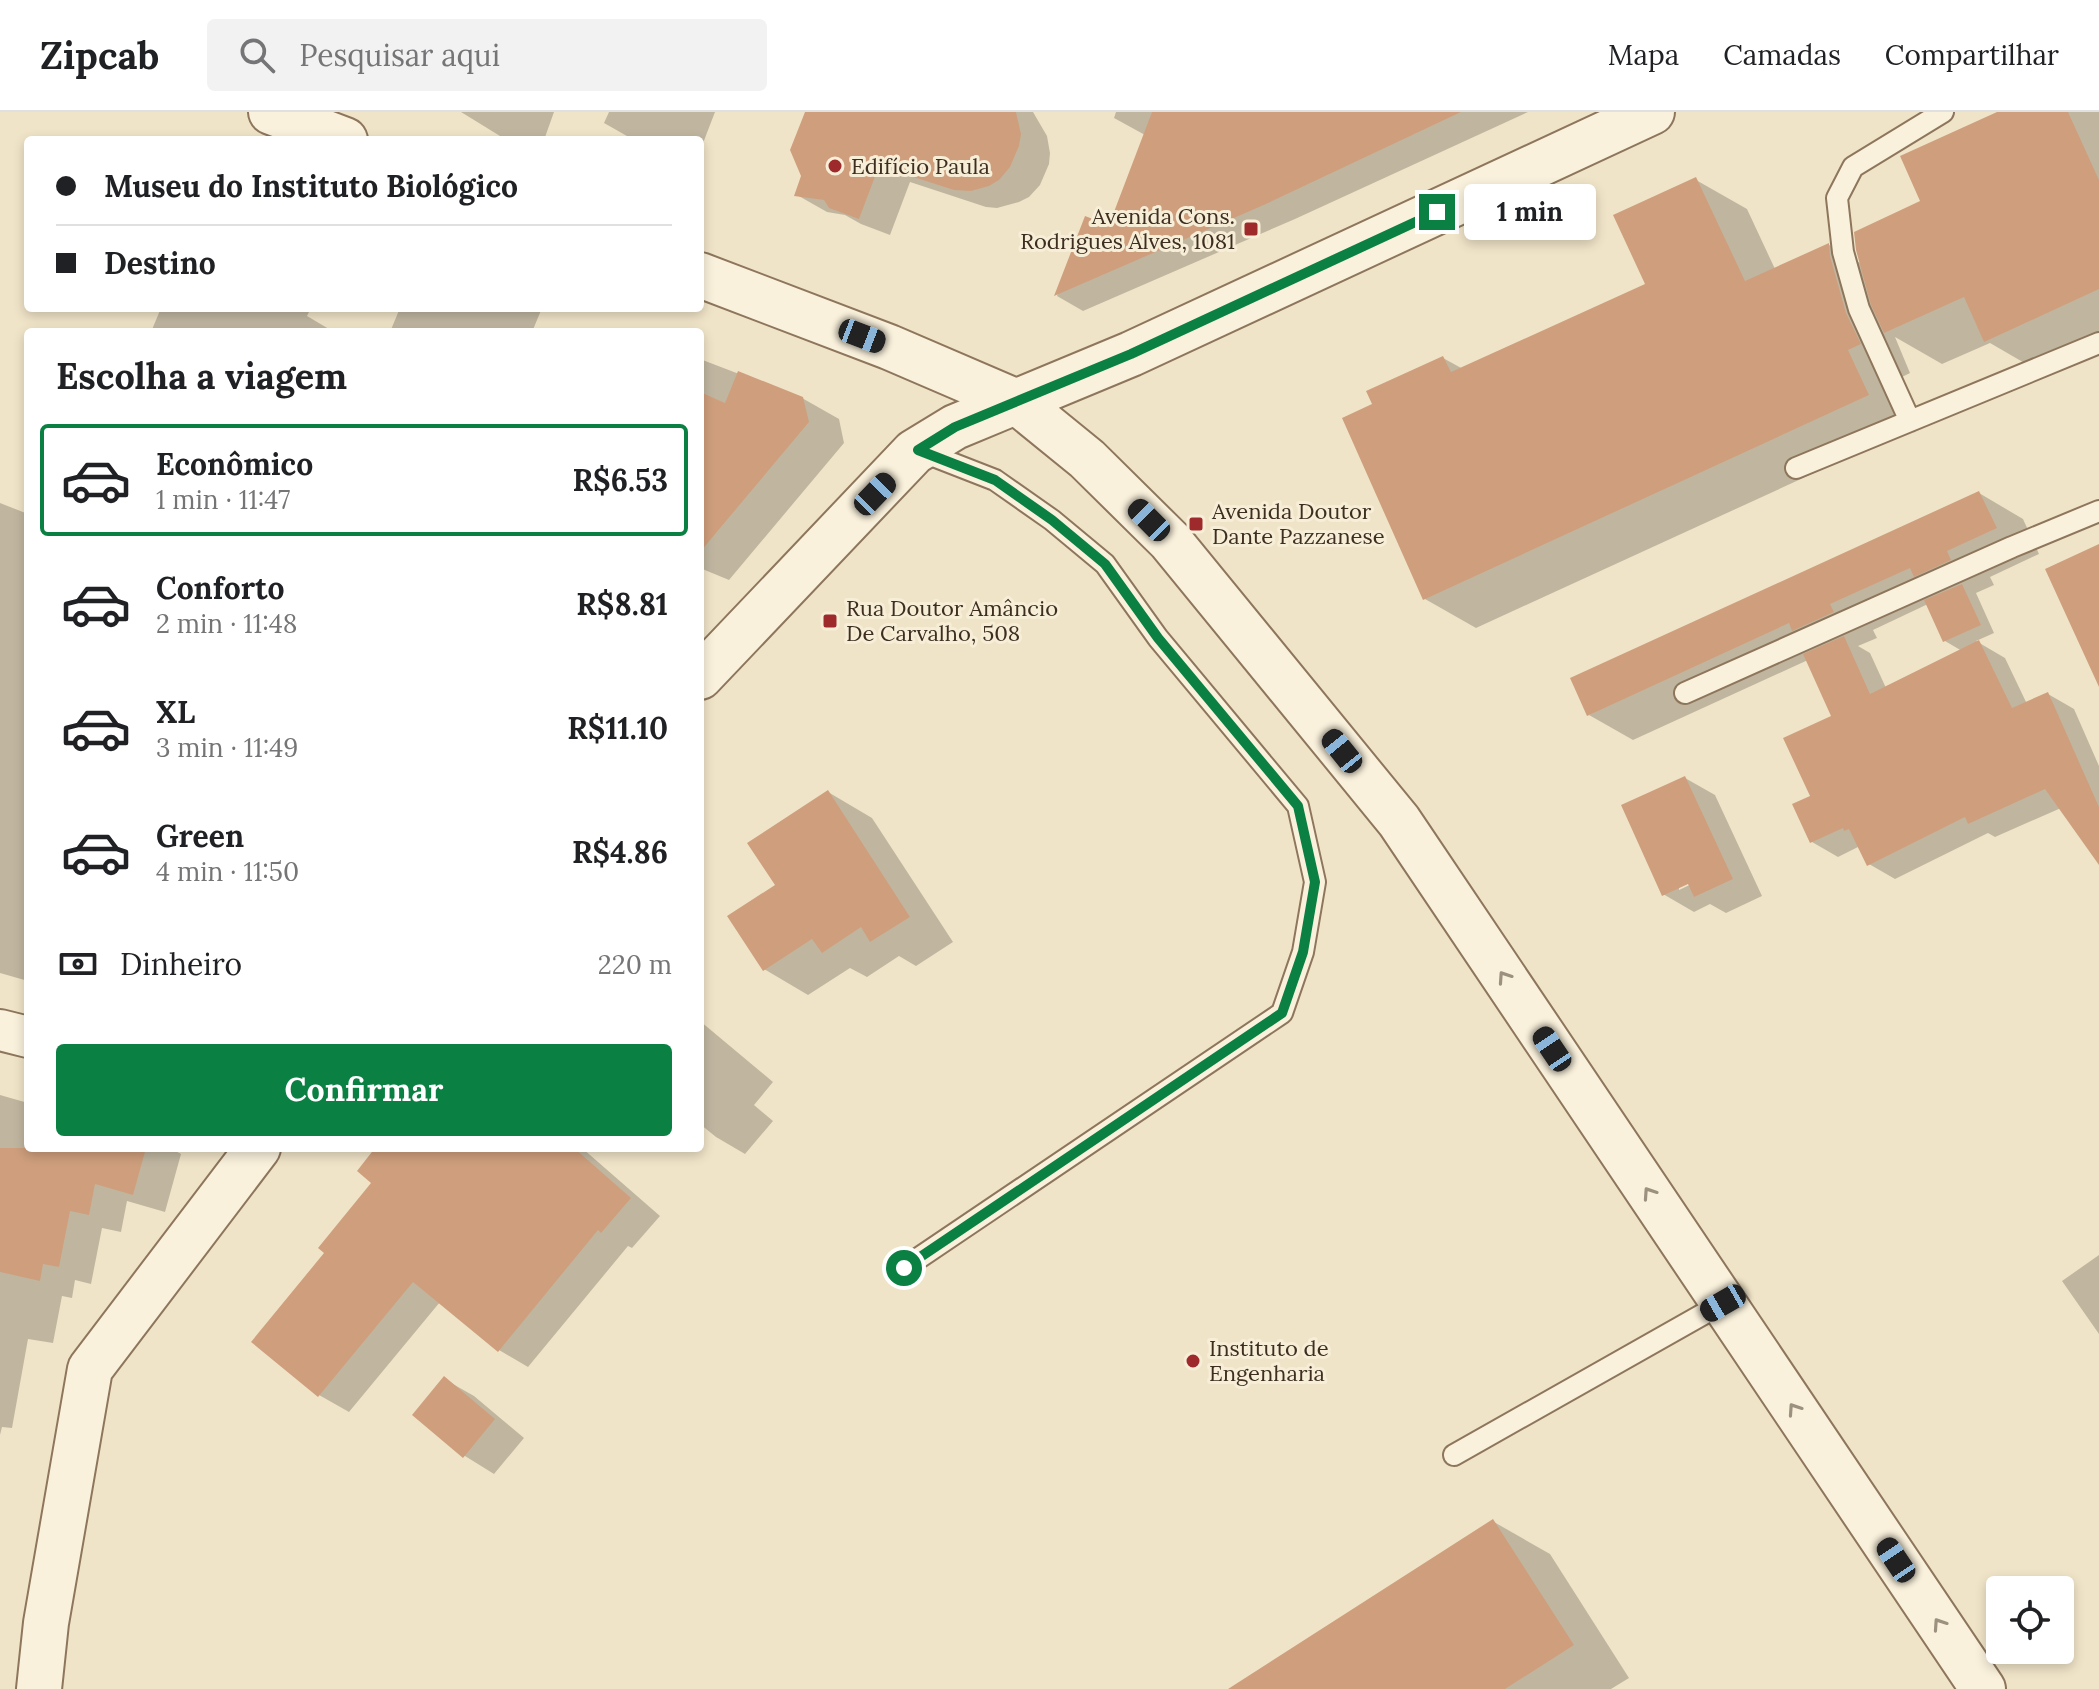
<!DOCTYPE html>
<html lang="pt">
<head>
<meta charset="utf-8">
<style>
	:root { --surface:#fff; --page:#f2f2f2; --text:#202124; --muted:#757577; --line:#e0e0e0; --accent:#0b8043 }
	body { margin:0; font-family:Lora,serif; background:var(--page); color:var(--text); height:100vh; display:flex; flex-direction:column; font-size:30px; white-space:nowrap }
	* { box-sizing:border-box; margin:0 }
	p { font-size:26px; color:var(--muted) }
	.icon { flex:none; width:44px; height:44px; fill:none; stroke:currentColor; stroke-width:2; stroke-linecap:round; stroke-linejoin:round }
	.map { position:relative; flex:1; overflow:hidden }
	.details { position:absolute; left:24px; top:216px; width:680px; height:824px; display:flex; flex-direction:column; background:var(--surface); border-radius:8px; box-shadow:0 4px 12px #0003 }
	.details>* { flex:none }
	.top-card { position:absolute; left:24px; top:24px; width:680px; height:176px; border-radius:8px; box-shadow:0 4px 12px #0003; display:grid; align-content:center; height:176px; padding:0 32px; background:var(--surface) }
	.buttons { position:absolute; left:1986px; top:1464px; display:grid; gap:16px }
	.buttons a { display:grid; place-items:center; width:88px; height:88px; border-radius:8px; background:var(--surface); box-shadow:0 4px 12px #0003; font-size:40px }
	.end { position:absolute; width:36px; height:36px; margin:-18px; border:10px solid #0b8043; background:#fff; box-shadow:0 0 0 4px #fff }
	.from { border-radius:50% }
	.bubble { position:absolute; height:56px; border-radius:8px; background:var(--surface); box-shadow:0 4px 12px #0003; font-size:26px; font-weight:700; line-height:56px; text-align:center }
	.car { position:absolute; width:24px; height:48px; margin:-24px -12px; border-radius:10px; box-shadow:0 0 6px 2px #0007; background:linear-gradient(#222 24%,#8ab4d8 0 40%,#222 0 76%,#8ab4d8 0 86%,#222 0) }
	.top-card b { display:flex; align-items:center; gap:28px; height:76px; font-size:30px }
	.top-card b+b { border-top:2px solid var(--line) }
	.top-card i { width:20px; height:20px; background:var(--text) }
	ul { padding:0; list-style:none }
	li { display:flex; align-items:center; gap:24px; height:112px; margin:0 16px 12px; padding:0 16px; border:4px solid transparent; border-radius:8px }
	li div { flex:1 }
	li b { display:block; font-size:30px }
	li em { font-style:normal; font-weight:700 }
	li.selected { border-color:var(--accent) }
	li>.icon { width:72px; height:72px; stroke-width:1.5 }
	h2 { padding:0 32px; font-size:36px; line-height:96px }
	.pay { display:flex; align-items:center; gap:20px; height:88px; padding:0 32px; font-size:30px }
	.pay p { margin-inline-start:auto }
	.button { display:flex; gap:16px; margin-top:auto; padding:16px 32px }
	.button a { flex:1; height:92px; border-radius:8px; background:var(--accent); color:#fff; font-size:32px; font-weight:700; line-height:92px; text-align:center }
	header { display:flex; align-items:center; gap:48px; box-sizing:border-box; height:112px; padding:0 40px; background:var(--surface); border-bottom:2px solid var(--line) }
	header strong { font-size:38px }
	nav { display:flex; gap:44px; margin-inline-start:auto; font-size:28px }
	.search { width:560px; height:72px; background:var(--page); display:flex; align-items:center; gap:20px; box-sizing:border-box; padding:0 28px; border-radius:8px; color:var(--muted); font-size:30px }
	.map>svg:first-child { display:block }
	.shadow { fill:#0003; fill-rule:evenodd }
	.building { fill:#cf9f7d }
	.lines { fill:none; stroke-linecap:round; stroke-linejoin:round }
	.service-casing { stroke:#8d765c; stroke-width:24 }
	.minor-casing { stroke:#8d765c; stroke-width:44 }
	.tertiary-casing { stroke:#8d765c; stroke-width:48 }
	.service { stroke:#faf1dc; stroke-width:20 }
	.minor { stroke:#faf1dc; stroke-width:40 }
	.tertiary { stroke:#faf1dc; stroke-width:44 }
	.oneway { stroke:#9c907e }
	.route { stroke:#0b8043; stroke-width:10 }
	.poi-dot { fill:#9e2a2b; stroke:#f7eed8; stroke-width:3 }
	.labels { text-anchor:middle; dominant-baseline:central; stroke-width:6; stroke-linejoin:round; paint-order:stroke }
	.poi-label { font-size:22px; fill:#3d2e20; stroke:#f7eed8; text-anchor:start }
</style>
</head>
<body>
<header>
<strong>Zipcab</strong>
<div class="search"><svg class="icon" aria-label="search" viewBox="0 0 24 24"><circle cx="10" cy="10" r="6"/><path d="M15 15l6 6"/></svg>Pesquisar aqui</div>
<nav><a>Mapa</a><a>Camadas</a><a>Compartilhar</a></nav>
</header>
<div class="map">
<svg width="2099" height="1577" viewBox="0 0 2099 1577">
	<rect width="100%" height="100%" fill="#f0e4c8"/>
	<!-- shadow -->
	<path class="shadow" d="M461,0H554L544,28H512L500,24Z
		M609,0H715L700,39V28H634L604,11Z
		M808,0H1033L1047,24L1050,41L1049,52L1040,73L1029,85L1019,90L997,96L986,95L910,70L890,123L861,112L845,103L827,100L797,83L803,64Z
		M1116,0H1528L1295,107L1083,199L1057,184L1086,106L1110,116L1145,23L1114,6Z
		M2002,0H2099V235L2042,261L1990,231L1942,252L1895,225L1910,261L1898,267L1919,313L1476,516L1425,487L1375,293L1443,246L1463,257L1647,173L1696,68L1747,97L1775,157L1829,133L1862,152L1923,90Z
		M161,196H311L307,204L334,220H151Z
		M400,196H542L532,220H390Z
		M700,247L802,286L839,307L844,331L729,468L700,456Z
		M1979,381L2023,407L2039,442L1990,465L1994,473L1976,481L1994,521L1976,529L2005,546L2027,592L2048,582L2074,597L2099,654V749L2061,696L1995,725L1988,721L1895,767L1869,752L1860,734L1838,745L1812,730L1813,685L1834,605L1808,548L1633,628L1589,603ZM1928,492L1945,529L1962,539L1886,576L1870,541L1858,534L1877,526L1873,518Z
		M0,391L28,402V869L0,861Z
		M1685,666L1715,683L1762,784L1726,801L1710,792L1694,800L1663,782ZM1698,769L1679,778V774Z
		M828,680L872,706L953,830L916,854L899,844L867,865L850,856L808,883L764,857L777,773Z
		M700,909L773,970L754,993L773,1009L745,1042L716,1025L700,1012Z
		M0,983L28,991V1036H170L181,1042L165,1100L127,1089L121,1120L102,1116L91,1172L75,1168L72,1186L62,1184L53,1231L28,1227L12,1316L2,1315L0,1323Z
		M406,1036H582L660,1104L632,1136L628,1134L528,1255L499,1238L440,1190L349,1300L319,1283L327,1141Z
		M2099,1143V1222L2062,1169Z
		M444,1267L474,1284L524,1326L494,1362L465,1344L415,1303Z
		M1494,1410L1550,1442L1629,1566L1611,1577H1231Z"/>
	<!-- building -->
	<path class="building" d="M805,0H1016L1021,22L1019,34L1010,55L999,68L989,74L971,79L954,78L879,54L859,107L829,96L824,88L794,84L801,64L790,38Z
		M1152,0H1461L1266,92L1054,184L1085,104L1109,113Z
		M1997,0H2068L2099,68V177L1984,230L1964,185L1884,221L1871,193L1856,138L1854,120L1920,89L1900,44Z
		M1696,65L1745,169L1829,131L1830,144L1846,201L1861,232L1848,238L1869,283L1423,488L1342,306L1372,292L1366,279L1443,244L1451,260L1645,172L1613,103Z
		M738,259L803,285L809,310L700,440V280L725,291Z
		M1979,379L1997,416L1947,439L1951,448L1914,465L1910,456L1830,492L1834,500L1792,519L1789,511L1587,604L1570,566Z
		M2099,432V575L2045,457Z
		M1962,472L1981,513L1943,530L1924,488Z
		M1844,524L1870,582L1979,528L2012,596L2048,580L2099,695V753L2045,677L1968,712L1965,705L1867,754L1849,717L1844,719L1843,716L1810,731L1792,692L1810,684L1783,626L1831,604L1803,542Z
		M1685,664L1733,767L1694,785L1688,772L1662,784L1621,693Z
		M828,678L910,805L870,830L861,815L822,841L812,827L763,859L727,804L775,773L747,731Z
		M0,1036H146L133,1083L95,1072L89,1103L70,1099L59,1155L43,1152L40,1169L0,1160Z
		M375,1036H574L631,1086L601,1121L598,1118L498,1240L413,1170L318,1285L251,1230L324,1141L318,1136L371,1071L357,1059Z
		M444,1264L495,1307L463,1346L412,1303Z
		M1493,1407L1574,1533L1505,1577H1228Z"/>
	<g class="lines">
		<defs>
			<path id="service" d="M1910,309L1859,197L1843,140L1837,86L1853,55L1943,0
				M1796,356L2099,231
				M1685,581L2012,435L2099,399
				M904,1156L1282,901L1303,840L1315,770L1298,694L1158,526L1105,452L1052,408L995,368L918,338
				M1454,1343L1723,1191"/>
			<path id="minor" d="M0,918L28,925"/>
			<path id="tertiary" d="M271,0L345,28
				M700,163L889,235L1017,290L1087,347L1170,429L1399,709L1983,1577
				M700,565L914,340L955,315L1131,242L1652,0
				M39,1577L46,1511L90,1257L258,1036"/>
		</defs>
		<!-- service casing -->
		<use href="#service" class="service-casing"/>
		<!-- minor casing -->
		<use href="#minor" class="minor-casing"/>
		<!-- tertiary casing -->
		<use href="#tertiary" class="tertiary-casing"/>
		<!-- service -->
		<use href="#service" class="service"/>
		<!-- minor -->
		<use href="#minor" class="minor"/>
		<!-- tertiary -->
		<use href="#tertiary" class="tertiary"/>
	</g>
	<!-- one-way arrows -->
	<defs><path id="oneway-chevron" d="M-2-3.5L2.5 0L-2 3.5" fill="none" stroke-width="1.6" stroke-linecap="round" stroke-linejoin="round" transform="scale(2)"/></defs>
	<g class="oneway">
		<use href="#oneway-chevron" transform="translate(1504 865) rotate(-124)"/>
		<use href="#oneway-chevron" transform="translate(1649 1081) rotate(-124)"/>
		<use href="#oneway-chevron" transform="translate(1794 1297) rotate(-124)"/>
		<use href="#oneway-chevron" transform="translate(1939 1512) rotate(-124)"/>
	</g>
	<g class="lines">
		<!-- route -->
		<path class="route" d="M904,1156L1282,901L1303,840L1315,770L1298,694L1158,526L1105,452L1052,408L995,368L918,338L955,315L1131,242L1437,100"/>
	</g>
	<!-- markers -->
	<g class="poi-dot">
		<circle cx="835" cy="54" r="8"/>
		<rect x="1243" y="109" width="16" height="16" rx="4"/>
		<rect x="1188" y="404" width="16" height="16" rx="4"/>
		<rect x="822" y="501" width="16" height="16" rx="4"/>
		<circle cx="1193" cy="1249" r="8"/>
	</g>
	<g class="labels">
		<!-- poi labels -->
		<g class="poi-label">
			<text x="851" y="54">Edifício Paula</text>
			<text x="1235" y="104" text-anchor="end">Avenida Cons.<tspan x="1235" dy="25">Rodrigues Alves, 1081</tspan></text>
			<text x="1212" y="399">Avenida Doutor<tspan x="1212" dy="25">Dante Pazzanese</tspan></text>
			<text x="846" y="496">Rua Doutor Amâncio<tspan x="846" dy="25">De Carvalho, 508</tspan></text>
			<text x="1209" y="1236">Instituto de<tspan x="1209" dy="25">Engenharia</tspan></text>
		</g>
	</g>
</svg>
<div class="buttons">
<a><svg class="icon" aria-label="locate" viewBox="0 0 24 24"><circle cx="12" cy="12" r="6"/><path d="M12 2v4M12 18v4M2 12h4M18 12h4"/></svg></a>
</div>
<i class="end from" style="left:904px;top:1156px"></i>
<i class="end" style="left:1437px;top:100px"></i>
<div class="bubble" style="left:1464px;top:72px;width:132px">1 min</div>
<i class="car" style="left:862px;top:224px;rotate:111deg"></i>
<i class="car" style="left:875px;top:382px;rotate:44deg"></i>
<i class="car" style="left:1149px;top:408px;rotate:315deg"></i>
<i class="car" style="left:1342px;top:639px;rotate:321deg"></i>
<i class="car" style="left:1552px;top:937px;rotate:326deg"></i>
<i class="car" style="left:1723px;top:1191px;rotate:240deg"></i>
<i class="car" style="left:1896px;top:1448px;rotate:326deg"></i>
<div class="top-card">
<b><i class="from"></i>Museu do Instituto Biológico</b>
<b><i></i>Destino</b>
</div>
<section class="details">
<h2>Escolha a viagem</h2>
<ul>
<li class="selected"><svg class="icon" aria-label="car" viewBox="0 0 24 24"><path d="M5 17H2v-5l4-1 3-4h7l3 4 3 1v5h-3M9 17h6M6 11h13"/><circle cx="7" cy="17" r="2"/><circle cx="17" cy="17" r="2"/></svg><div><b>Econômico</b><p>1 min · 11:47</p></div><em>R$6.53</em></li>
<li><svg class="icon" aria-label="car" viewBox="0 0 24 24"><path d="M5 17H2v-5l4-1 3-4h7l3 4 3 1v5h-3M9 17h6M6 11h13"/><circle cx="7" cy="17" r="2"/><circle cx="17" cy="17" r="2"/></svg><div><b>Conforto</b><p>2 min · 11:48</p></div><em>R$8.81</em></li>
<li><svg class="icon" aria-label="car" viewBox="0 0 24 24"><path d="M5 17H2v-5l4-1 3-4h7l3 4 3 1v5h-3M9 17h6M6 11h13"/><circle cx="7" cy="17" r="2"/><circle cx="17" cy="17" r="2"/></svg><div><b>XL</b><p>3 min · 11:49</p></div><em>R$11.10</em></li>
<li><svg class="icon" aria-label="car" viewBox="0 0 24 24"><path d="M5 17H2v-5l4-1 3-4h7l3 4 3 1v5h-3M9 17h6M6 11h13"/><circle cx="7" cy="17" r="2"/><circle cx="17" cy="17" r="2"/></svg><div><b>Green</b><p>4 min · 11:50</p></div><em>R$4.86</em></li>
</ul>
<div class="pay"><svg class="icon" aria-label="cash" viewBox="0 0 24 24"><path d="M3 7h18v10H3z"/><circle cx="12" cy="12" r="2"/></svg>Dinheiro<p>220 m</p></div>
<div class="button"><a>Confirmar</a></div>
</section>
</div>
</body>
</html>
